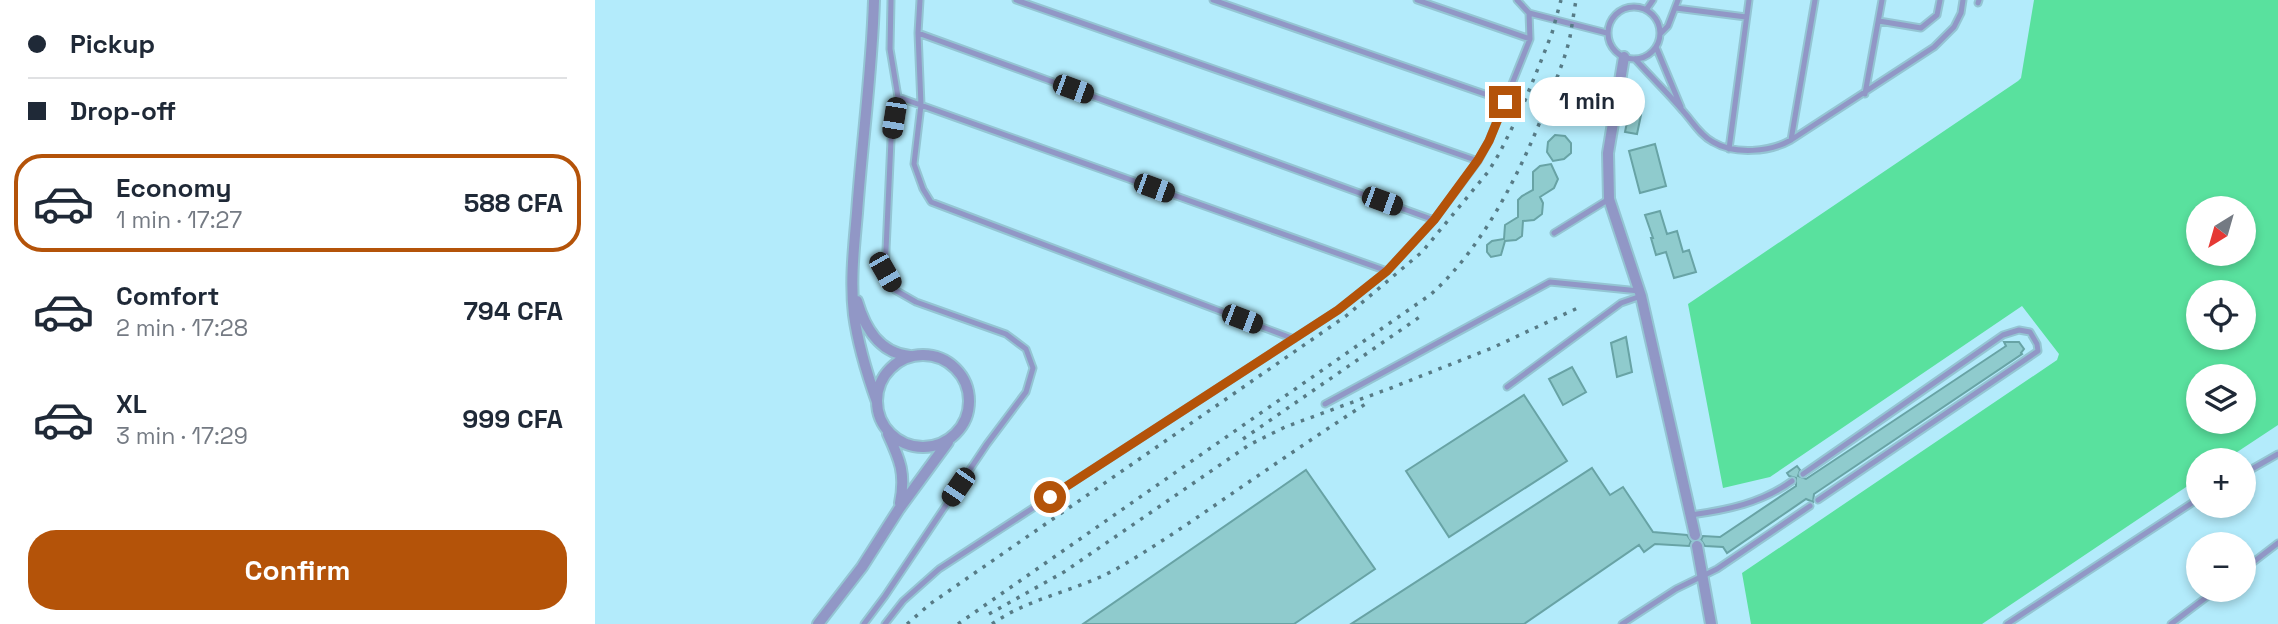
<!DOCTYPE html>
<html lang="en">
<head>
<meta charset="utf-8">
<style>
	:root { --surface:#fff; --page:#f2f2f3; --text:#1f2937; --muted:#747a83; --line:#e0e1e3; --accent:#b45309 }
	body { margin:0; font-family:"Space Grotesk",sans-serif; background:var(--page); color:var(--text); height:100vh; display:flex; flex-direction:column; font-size:26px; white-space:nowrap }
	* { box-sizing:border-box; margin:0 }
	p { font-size:23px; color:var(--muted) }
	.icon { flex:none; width:38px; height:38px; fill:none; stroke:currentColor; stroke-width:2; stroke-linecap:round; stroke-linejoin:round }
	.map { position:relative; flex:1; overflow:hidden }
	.side { display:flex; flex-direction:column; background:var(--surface); width:595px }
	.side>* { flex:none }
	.top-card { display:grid; align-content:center; height:154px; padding:0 28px; background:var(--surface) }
	.needle { width:46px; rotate:217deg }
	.buttons { position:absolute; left:1591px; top:196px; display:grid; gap:14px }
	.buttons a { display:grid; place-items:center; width:70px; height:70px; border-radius:50%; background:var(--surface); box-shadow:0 4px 10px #0003; font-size:35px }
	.end { position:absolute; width:32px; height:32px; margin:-16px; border:9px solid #b45309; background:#fff; box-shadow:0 0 0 4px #fff }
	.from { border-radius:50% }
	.bubble { position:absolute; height:49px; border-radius:24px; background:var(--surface); box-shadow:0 4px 10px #0003; font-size:23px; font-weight:800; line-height:49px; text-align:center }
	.car { position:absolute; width:21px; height:42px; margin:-21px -10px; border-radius:9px; box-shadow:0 0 5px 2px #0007; background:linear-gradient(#222 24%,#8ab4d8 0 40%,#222 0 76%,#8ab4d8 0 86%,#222 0) }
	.top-card b { display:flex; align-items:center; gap:24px; height:66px; font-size:26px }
	.top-card b+b { border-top:2px solid var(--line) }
	.top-card i { width:18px; height:18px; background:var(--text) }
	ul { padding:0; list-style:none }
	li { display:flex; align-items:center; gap:21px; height:98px; margin:0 14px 10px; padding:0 14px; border:4px solid transparent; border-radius:28px }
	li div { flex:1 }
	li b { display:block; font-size:26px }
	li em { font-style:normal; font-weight:800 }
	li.active { border-color:var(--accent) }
	li>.icon { width:63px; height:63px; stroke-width:1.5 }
	.primary-button { display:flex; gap:14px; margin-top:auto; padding:14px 28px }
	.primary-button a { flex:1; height:80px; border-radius:28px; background:var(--accent); color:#fff; font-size:28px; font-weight:800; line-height:80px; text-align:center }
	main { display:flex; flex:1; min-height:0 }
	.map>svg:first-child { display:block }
	.water { fill:#59e19e; fill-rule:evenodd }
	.building { fill:#8fcbcd; stroke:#68a3a5; stroke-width:2 }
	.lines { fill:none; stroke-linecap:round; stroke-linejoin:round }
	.service-casing { stroke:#94c5d3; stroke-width:9 }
	.minor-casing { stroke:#94c5d3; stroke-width:14 }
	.service { stroke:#9197c6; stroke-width:5 }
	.minor { stroke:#9197c6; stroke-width:10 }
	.rail { stroke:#577b86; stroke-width:3.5; stroke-dasharray:3.5 7; stroke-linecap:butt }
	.route { stroke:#b45309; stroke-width:9 }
</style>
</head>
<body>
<main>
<section class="side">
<div class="top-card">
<b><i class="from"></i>Pickup</b>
<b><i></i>Drop-off</b>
</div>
<ul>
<li class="active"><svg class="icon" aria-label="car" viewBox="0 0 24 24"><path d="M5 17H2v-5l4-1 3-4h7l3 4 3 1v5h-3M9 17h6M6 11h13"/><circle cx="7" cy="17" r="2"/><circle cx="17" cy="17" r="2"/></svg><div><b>Economy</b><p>1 min · 17:27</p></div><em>588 CFA</em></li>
<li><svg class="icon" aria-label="car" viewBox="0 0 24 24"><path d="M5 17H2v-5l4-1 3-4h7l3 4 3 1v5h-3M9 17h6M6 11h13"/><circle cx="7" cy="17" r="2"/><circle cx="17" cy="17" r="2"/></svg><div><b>Comfort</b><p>2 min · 17:28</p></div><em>794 CFA</em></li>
<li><svg class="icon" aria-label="car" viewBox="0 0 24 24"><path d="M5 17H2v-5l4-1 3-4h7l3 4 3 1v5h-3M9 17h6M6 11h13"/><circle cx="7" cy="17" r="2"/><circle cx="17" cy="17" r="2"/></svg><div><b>XL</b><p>3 min · 17:29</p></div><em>999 CFA</em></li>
</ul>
<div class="primary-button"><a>Confirm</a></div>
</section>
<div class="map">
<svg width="1683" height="624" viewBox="0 0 1683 624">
	<rect width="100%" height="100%" fill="#b3ebfb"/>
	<!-- water -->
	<path class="water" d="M1439,0H1683V425L1630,460H1603V479L1387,624H1156L1147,573L1462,360L1464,354L1427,306L1175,477L1128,488L1093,304L1423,81L1426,78ZM1603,208H1648V254H1603ZM1603,292H1648V338H1603ZM1603,376H1648V422H1603Z"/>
	<!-- building -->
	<path class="building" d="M1034,112L1046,115L1042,134L1030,132Z
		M960,135L970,136L976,143V153L969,159L958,161L952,152L953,142Z
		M1060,144L1071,186L1045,193L1034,151Z
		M956,164L963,179L959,188L945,197L948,203L947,214L939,220L928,221L927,236L921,240L910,241L906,255L896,257L892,252V245L897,241L909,239L910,225L923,217V200L927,196L938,190V172L945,166Z
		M1065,211L1072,234L1082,231L1088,252L1094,250L1101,272L1079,278L1071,252L1061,255L1056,238H1058L1050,215Z
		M1031,337L1037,372L1022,377L1016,343Z
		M1409,342H1424L1429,349L1426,353L1427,354L1219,494L1218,502L1211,499L1132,553L1128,547L1110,546L1106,540L1108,536L1125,537L1201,486V478L1194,476L1192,473L1202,466L1205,470L1203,476L1211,479L1411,346Z
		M977,367L991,392L968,405L954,379Z
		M929,395L972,461L854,537L811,471Z
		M997,468L1015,495L1028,487L1058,532L1092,535L1096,541L1094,546L1060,544L1049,552L1044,545L929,624H756Z
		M711,470L780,569L699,624H488Z"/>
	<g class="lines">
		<defs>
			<path id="service" d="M325,0L323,33L326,105L319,164L328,189L336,202L699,339
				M421,0L883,161
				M618,0L910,101
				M822,0L935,39
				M1383,3L1384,0
				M1013 33a26 26 0 1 1 52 0a26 26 0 1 1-52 0Z
				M1081,8L1151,17
				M1051,10L1058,0
				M934,13L1012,33
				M1284,21L1326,28L1342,15L1345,0
				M323,33L839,220
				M1065,34L1073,26L1083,0
				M1061,47L1086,107
				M1040,59C1056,77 1073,93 1088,111C1098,122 1105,135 1118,142C1140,155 1175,152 1196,140L1339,47L1359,27L1366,13L1368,0
				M1270,94L1287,0
				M303,97L792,271
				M1196,140L1220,0
				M1134,149L1154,0
				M959,233L1014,199
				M912,387L1026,303L1046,296
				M730,404L955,282L1044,291
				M1208,474L1408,335L1424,330L1435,332L1442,344L1443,351L1223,500
				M1648,474L1683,454
				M1096,515C1132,510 1167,503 1197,481
				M1648,570L1683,543
				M269,624L290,596L392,444L431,392L438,368L431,349L411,334L321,302L300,290L290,272L296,140L303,97L295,49L296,0
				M290,624L308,601L344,569L743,310L792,271L839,220L883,161L894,141L935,39L934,13L922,0
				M1027,624L1081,589L1122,569L1215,506
				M1412,624L1603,499
				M1576,624L1621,590"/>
			<path id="minor" d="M279,0C277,71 267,142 262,213C259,247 255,281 259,315C263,345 272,374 282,402
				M1029,57L1013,153L1014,199L1046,296L1100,535
				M262,301C270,328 284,353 315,356
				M282 401a46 46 0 1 1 92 0a46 46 0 1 1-92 0Z
				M293,434C305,460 311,474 305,503
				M1102,546L1116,624
				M223,624L267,567L304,509L353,442"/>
		</defs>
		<!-- service casing -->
		<use href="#service" class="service-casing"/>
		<!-- minor casing -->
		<use href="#minor" class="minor-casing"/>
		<!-- service -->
		<use href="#service" class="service"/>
		<!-- minor -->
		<use href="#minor" class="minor"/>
		<!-- rail -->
		<path class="rail" d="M648,439L829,314
			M394,614L469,572L654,445L690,427L796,388L897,348L987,306
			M312,624L335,604L751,316L827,252L893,172L904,154L926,110L944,66L957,33L966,0
			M363,624L835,295C892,245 932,159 958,88C964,72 971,55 975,37C977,25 979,12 981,0
			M397,624C435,597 483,591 523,568C566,543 607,514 648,486C689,458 730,430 772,403"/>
	</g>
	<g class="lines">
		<!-- route -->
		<path class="route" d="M455,497L743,310L792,271L839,220L883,160L894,141L910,102"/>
	</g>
</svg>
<div class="buttons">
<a><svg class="needle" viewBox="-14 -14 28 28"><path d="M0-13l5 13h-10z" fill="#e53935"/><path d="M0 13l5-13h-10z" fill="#747a83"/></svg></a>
<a><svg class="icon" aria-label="locate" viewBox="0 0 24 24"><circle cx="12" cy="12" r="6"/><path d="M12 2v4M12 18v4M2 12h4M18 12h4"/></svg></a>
<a><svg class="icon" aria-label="layers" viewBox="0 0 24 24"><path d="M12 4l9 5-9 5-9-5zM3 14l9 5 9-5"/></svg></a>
<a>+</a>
<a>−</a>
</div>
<i class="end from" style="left:455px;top:497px"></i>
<i class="end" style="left:910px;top:102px"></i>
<div class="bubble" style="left:934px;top:77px;width:116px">1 min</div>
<i class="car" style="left:478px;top:89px;rotate:110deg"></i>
<i class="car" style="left:299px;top:118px;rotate:189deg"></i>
<i class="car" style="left:559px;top:188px;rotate:110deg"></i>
<i class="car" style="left:787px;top:201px;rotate:110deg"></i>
<i class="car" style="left:290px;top:272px;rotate:150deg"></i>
<i class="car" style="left:647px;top:319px;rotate:111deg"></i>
<i class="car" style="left:363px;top:487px;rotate:214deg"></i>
</div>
</main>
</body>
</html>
